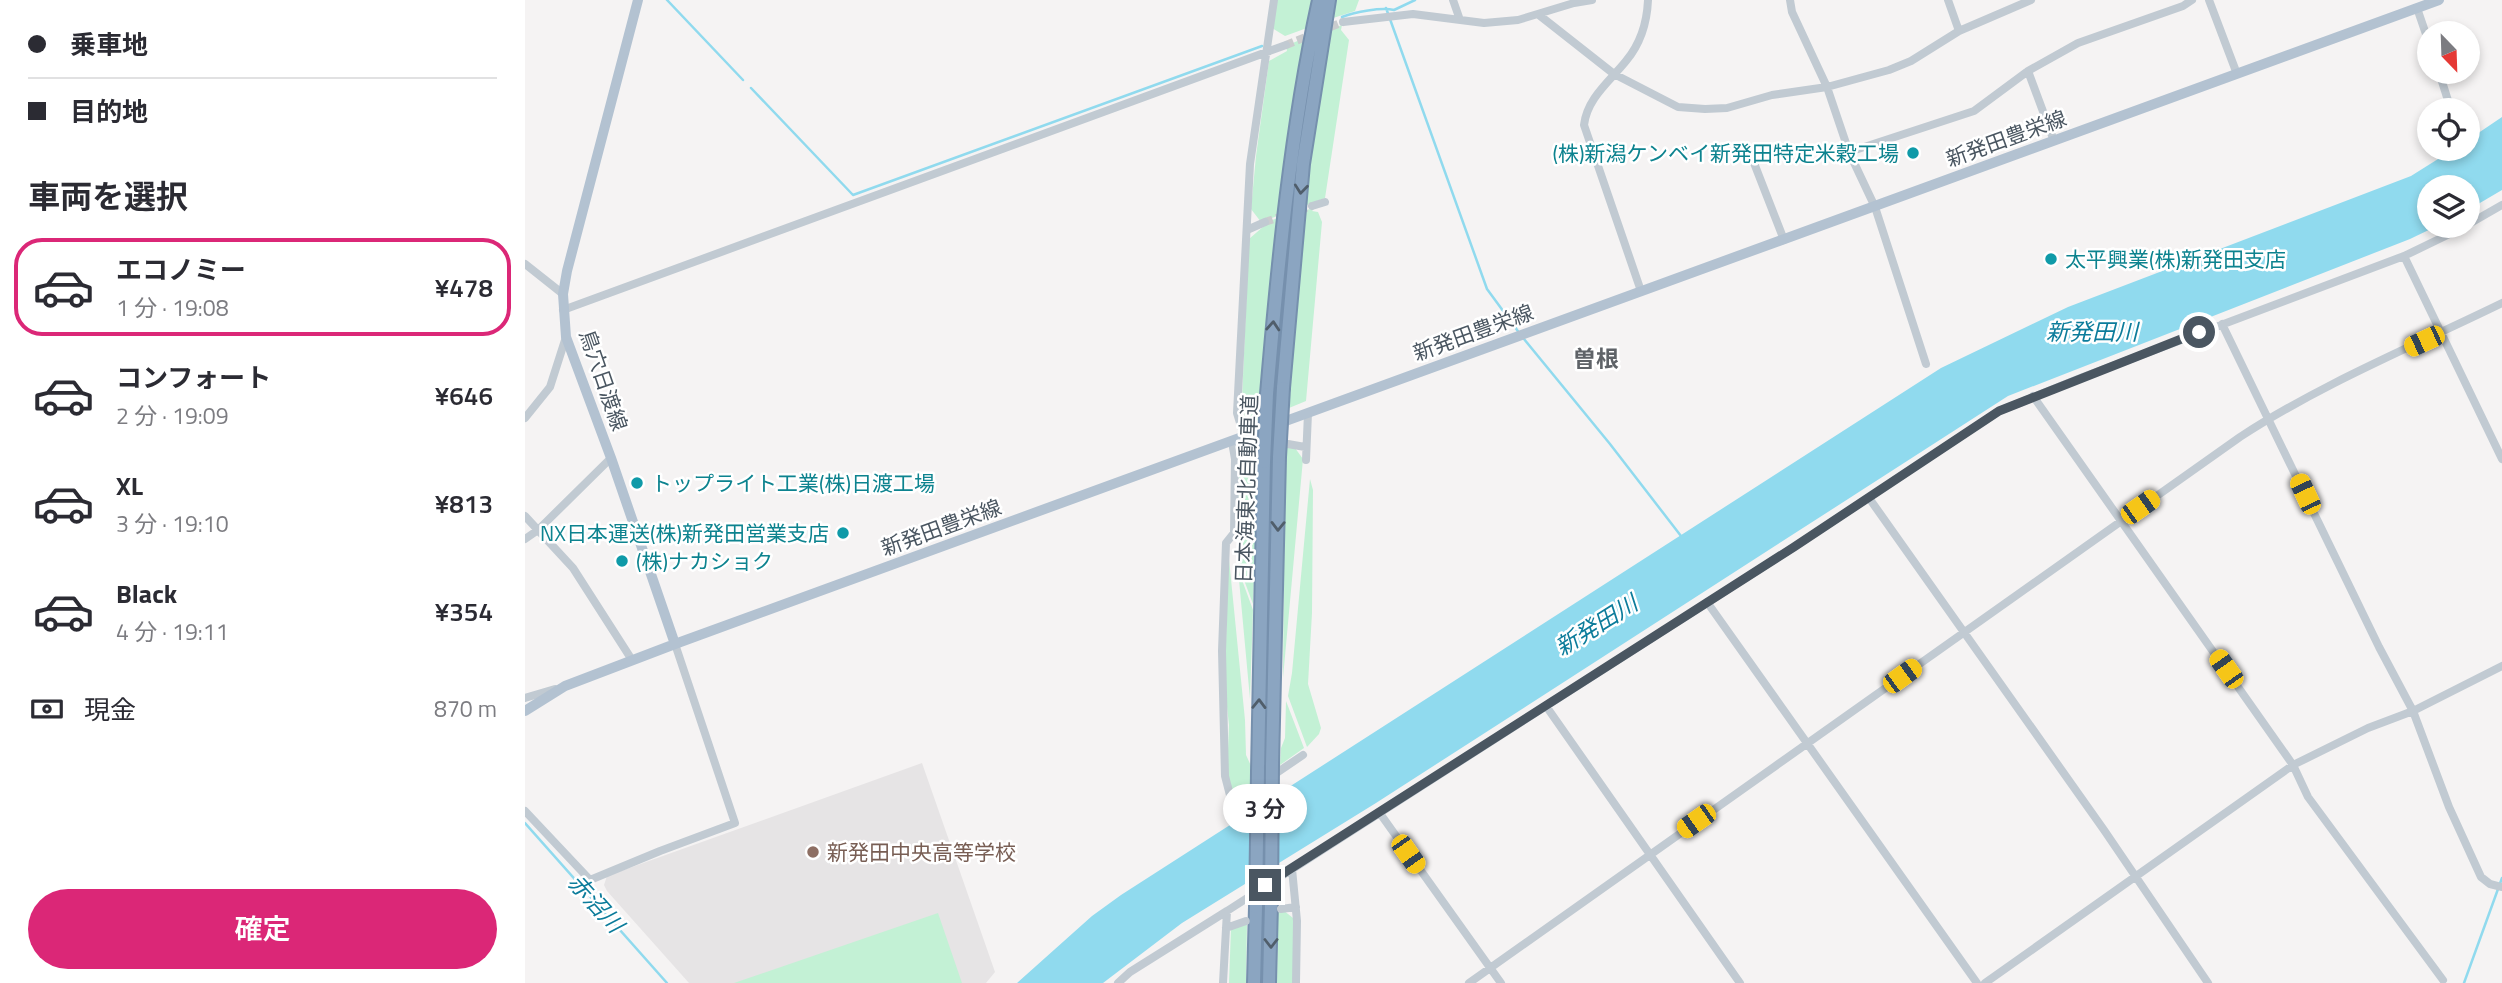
<!DOCTYPE html>
<html lang="ja">
<head>
<meta charset="utf-8">
<style>
	:root { --surface:#fff; --page:#f7f7f7; --text:#2b2b33; --muted:#7c7c81; --line:#e1e1e2; --accent:#db2777 }
	body { margin:0; font-family:"Titillium Web","Noto Sans JP",sans-serif; background:var(--page); color:var(--text); height:100vh; display:flex; flex-direction:column; font-size:26px; white-space:nowrap }
	* { box-sizing:border-box; margin:0 }
	p { font-size:23px; color:var(--muted) }
	.icon { flex:none; width:38px; height:38px; fill:none; stroke:currentColor; stroke-width:2; stroke-linecap:round; stroke-linejoin:round }
	.map { position:relative; flex:1; overflow:hidden }
	.details { display:flex; flex-direction:column; background:var(--surface); width:525px }
	.details>* { flex:none }
	.top-card { display:grid; align-content:center; height:154px; padding:0 28px; background:var(--surface) }
	.needle { width:46px; rotate:157deg }
	.controls { position:absolute; left:1892px; top:21px; display:grid; gap:14px }
	.controls a { display:grid; place-items:center; width:63px; height:63px; border-radius:50%; background:var(--surface); box-shadow:0 4px 10px #0003; font-size:35px }
	.end { position:absolute; width:32px; height:32px; margin:-16px; border:9px solid #4a5661; background:#fff; box-shadow:0 0 0 4px #fff }
	.from { border-radius:50% }
	.bubble { position:absolute; height:49px; border-radius:24px; background:var(--surface); box-shadow:0 4px 10px #0003; font-size:23px; font-weight:600; line-height:49px; text-align:center }
	.car { position:absolute; width:21px; height:42px; margin:-21px -10px; border-radius:9px; box-shadow:0 0 5px 2px #0007; background:linear-gradient(#f5c518 24%,#345 0 40%,#f5c518 0 76%,#345 0 86%,#f5c518 0) }
	.top-card b { display:flex; align-items:center; gap:24px; height:66px; font-size:26px }
	.top-card b+b { border-top:2px solid var(--line) }
	.top-card i { width:18px; height:18px; background:var(--text) }
	ul { padding:0; list-style:none }
	li { display:flex; align-items:center; gap:21px; height:98px; margin:0 14px 10px; padding:0 14px; border:4px solid transparent; border-radius:28px }
	li div { flex:1 }
	li b { display:block; font-size:26px }
	li em { font-style:normal; font-weight:600 }
	li.current { border-color:var(--accent) }
	li>.icon { width:63px; height:63px; stroke-width:1.5 }
	h2 { padding:0 28px; font-size:32px; line-height:84px }
	.pay { display:flex; align-items:center; gap:18px; height:77px; padding:0 28px; font-size:26px }
	.pay p { margin-inline-start:auto }
	.primary-button { display:flex; gap:14px; margin-top:auto; padding:14px 28px }
	.primary-button a { flex:1; height:80px; border-radius:42px; background:var(--accent); color:#fff; font-size:28px; font-weight:600; line-height:80px; text-align:center }
	main { display:flex; flex:1; min-height:0 }
	.map>svg:first-child { display:block }
	.education { fill:#e6e4e5 }
	.green { fill:#c3f1d5 }
	.water { fill:#90daee }
	.lines { fill:none; stroke-linecap:round; stroke-linejoin:round }
	.stream { stroke:#90daee; stroke-width:2.5 }
	.minor-tunnel { stroke:#caccce; stroke-width:8; stroke-dasharray:8 4; stroke-linecap:butt }
	.highway-casing { stroke:#7690ad; stroke-width:16 }
	.minor { stroke:#c1cad2; stroke-width:8 }
	.major { stroke:#b3c2d1; stroke-width:10 }
	.highway { stroke:#8ba5c1; stroke-width:12 }
	.highway-bridge-casing { stroke:#7690ad; stroke-width:16; stroke-linecap:butt }
	.highway-bridge { stroke:#8ba5c1; stroke-width:12 }
	.oneway { stroke:#505e6b }
	.route { stroke:#4a5661; stroke-width:9 }
	.culture-dot { fill:#0f9aa8; stroke:#fff; stroke-width:2.5 }
	.education-dot { fill:#8d6e63; stroke:#fff; stroke-width:2.5 }
	.labels { text-anchor:middle; dominant-baseline:central; stroke-width:5; stroke-linejoin:round; paint-order:stroke }
	.street-label { font-size:21px; fill:#4a5661; stroke:#fff }
	.culture-label { font-size:21px; fill:#0d838f; stroke:#fff; text-anchor:start }
	.education-label { font-size:21px; fill:#785e54; stroke:#fff; text-anchor:start }
	.water-label { font-size:23px; font-style:italic; fill:#0c7c9b; stroke:#fff }
	.neighbourhood-label { font-size:23px; font-weight:bold; fill:#5f6368; stroke:#fff }
</style>
</head>
<body>
<main>
<section class="details">
<div class="top-card">
<b><i class="from"></i>乗車地</b>
<b><i></i>目的地</b>
</div>
<h2>車両を選択</h2>
<ul>
<li class="current"><svg class="icon" aria-label="car" viewBox="0 0 24 24"><path d="M5 17H2v-5l4-1 3-4h7l3 4 3 1v5h-3M9 17h6M6 11h13"/><circle cx="7" cy="17" r="2"/><circle cx="17" cy="17" r="2"/></svg><div><b>エコノミー</b><p>1 分 · 19:08</p></div><em>¥478</em></li>
<li><svg class="icon" aria-label="car" viewBox="0 0 24 24"><path d="M5 17H2v-5l4-1 3-4h7l3 4 3 1v5h-3M9 17h6M6 11h13"/><circle cx="7" cy="17" r="2"/><circle cx="17" cy="17" r="2"/></svg><div><b>コンフォート</b><p>2 分 · 19:09</p></div><em>¥646</em></li>
<li><svg class="icon" aria-label="car" viewBox="0 0 24 24"><path d="M5 17H2v-5l4-1 3-4h7l3 4 3 1v5h-3M9 17h6M6 11h13"/><circle cx="7" cy="17" r="2"/><circle cx="17" cy="17" r="2"/></svg><div><b>XL</b><p>3 分 · 19:10</p></div><em>¥813</em></li>
<li><svg class="icon" aria-label="car" viewBox="0 0 24 24"><path d="M5 17H2v-5l4-1 3-4h7l3 4 3 1v5h-3M9 17h6M6 11h13"/><circle cx="7" cy="17" r="2"/><circle cx="17" cy="17" r="2"/></svg><div><b>Black</b><p>4 分 · 19:11</p></div><em>¥354</em></li>
</ul>
<div class="pay"><svg class="icon" aria-label="cash" viewBox="0 0 24 24"><path d="M3 7h18v10H3z"/><circle cx="12" cy="12" r="2"/></svg>現金<p>870 m</p></div>
<div class="primary-button"><a>確定</a></div>
</section>
<div class="map">
<svg width="1977" height="983" viewBox="0 0 1977 983">
	<rect width="100%" height="100%" fill="#f5f3f3"/>
	<!-- education -->
	<path class="education" d="M397,763L470,972L461,983H164L82,891L79,885L82,876Z"/>
	<!-- green -->
	<path class="green" d="M752,0H788L782,28L760,36L747,28Z
		M809,0H834L830,11L805,19Z
		M817,25L816,30L824,40L800,198L779,206L793,93L804,30Z
		M777,39L780,41L752,216L736,222L726,209L731,156L744,61L762,51L761,46Z
		M791,207L787,211L793,212L797,222L781,401L764,408L779,211Z
		M753,218L744,295L734,420L721,425L717,399L724,239L739,226L736,224Z
		M760,448H770L778,459L758,678Z
		M734,454L728,604L713,564L714,470C718,460 723,457 734,454Z
		M785,479L788,490L787,613L783,684L796,728L794,734L782,747L763,696L767,673Z
		M703,549L720,720L721,755L727,768L725,784L711,795L708,794L702,774L704,725L700,689Z
		M713,569L728,610L725,699Z
		M761,701L779,748L755,765L756,748L760,738Z
		M758,910L768,918L769,923L768,983H752L753,912Z
		M413,913L437,983H209Z
		M722,924L721,983H704L706,928Z"/>
	<!-- water -->
	<path class="water" d="M1977,117V190L1943,210L1942,187H1904V226H1912L1885,239L1483,396L851,803L657,923L578,983H492L567,916L596,895L1416,368L1543,307L1886,176L1929,149H1942L1943,140Z"/>
	<g class="lines">
		<!-- stream -->
		<path class="stream" d="M142,0L218,80
			M861,8L962,289L995,334
			M817,17C830,12 856,7 869,10L890,0
			M226,88L328,195L737,46
			M999,339L1085,444L1156,536
			M0,823L142,983
			M1939,983L1977,878"/>
		<!-- minor-tunnel -->
		<path class="minor-tunnel" d="M761,45L818,22
			M740,222L787,206"/>
		<defs>
			<path id="highway" d="M758,388L778,164L804,0
				M742,394C753,264 766,128 794,0
				M747,765L754,457
				M733,772L739,462
				M729,983L731,907
				M744,983L746,903"/>
		</defs>
		<!-- highway casing -->
		<use href="#highway" class="highway-casing"/>
		<!-- minor -->
		<path class="minor" d="M928,0L935,20
			M1265,0L1267,12L1302,87L1324,152L1350,207L1401,364
			M1423,0L1434,31
			M1684,0L1712,74
			M1892,8L1904,43
			M1014,15L1089,74L1153,107L1180,109L1202,108L1247,95L1302,87L1364,70L1386,61L1434,31L1506,0
			M818,22L888,14L959,23L993,20L1049,3L1067,0
			M1503,71L1529,141
			M1914,72L1926,110
			M1324,152L1449,111L1503,71L1553,43L1658,6L1667,0
			M1229,163L1259,240
			M787,206L800,202
			M1942,225L1977,205
			M722,230L740,222
			M1879,256L1977,459
			M0,264L38,294
			M1116,291L1059,125C1062,98 1085,81 1101,61C1116,43 1122,23 1123,0
			M38,310L761,45
			M1697,324L1854,647L1888,711L1924,807L1956,877L1965,884L1977,887
			M1508,396L1768,765L1783,797L1918,980
			M0,418L25,387L41,337
			M719,436L712,413L725,164L749,0
			M710,459L763,444L780,447
			M781,460L783,413
			M1344,498L1579,830L1683,983
			M0,516L48,568L107,660
			M0,539L13,530L86,458
			M1182,602L1452,983
			M0,698L30,689
			M1021,706L1215,983
			M707,803L778,755
			M0,811L65,880L135,851L210,823L150,644
			M704,812L707,803L700,776L697,651L701,543L709,533L710,459L707,442
			M854,812L976,983
			M767,869L772,921L771,983
			M756,909L771,907
			M701,928L721,921
			M593,983L605,972L702,911
			M698,983L702,911L1269,547L1474,411L1558,377L1879,256L1941,226
			M944,983L1715,437C1796,384 1889,346 1977,303
			M1460,983L1768,765L1843,728L1888,711L1977,666"/>
		<!-- major -->
		<path class="major" d="M113,0L42,271L38,294L41,337L86,458L150,644
			M0,711L40,686L150,644L1914,0"/>
		<!-- highway -->
		<use href="#highway" class="highway"/>
		<defs>
			<path id="highway-bridge" d="M754,457L758,388
				M739,462L742,394
				M746,903L747,765
				M731,907L733,772"/>
		</defs>
		<!-- highway-bridge casing -->
		<use href="#highway-bridge" class="highway-bridge-casing"/>
		<!-- highway-bridge -->
		<use href="#highway-bridge" class="highway-bridge"/>
	</g>
	<!-- one-way arrows -->
	<defs><path id="oneway-chevron" d="M-2-3.5L2.5 0L-2 3.5" fill="none" stroke-width="1.6" stroke-linecap="round" stroke-linejoin="round" transform="scale(1.75)"/></defs>
	<g class="oneway">
		<use href="#oneway-chevron" transform="translate(776 189) rotate(96)"/>
		<use href="#oneway-chevron" transform="translate(748 326) rotate(-86)"/>
		<use href="#oneway-chevron" transform="translate(753 526) rotate(91)"/>
		<use href="#oneway-chevron" transform="translate(734 704) rotate(-89)"/>
		<use href="#oneway-chevron" transform="translate(746 943) rotate(90)"/>
	</g>
	<g class="lines">
		<!-- route -->
		<path class="route" d="M740,885L1269,547L1474,411L1674,332"/>
	</g>
	<!-- markers -->
	<g class="culture-dot">
		<circle cx="1388" cy="153" r="7"/>
		<circle cx="1526" cy="259" r="7"/>
		<circle cx="112" cy="483" r="7"/>
		<circle cx="318" cy="533" r="7"/>
		<circle cx="97" cy="561" r="7"/>
	</g>
	<circle class="education-dot" cx="288" cy="852" r="7"/>
	<g class="labels">
		<!-- street labels -->
		<g class="street-label">
			<text transform="translate(1481 138) rotate(-20)">新発田豊栄線</text>
			<text transform="translate(948 332) rotate(-20)">新発田豊栄線</text>
			<text transform="translate(79 380) rotate(71)">鳥穴日渡線</text>
			<text transform="translate(721 489) rotate(-88)">日本海東北自動車道</text>
			<text transform="translate(416 527) rotate(-20)">新発田豊栄線</text>
		</g>
		<!-- culture labels -->
		<g class="culture-label">
			<text x="1374" y="153" text-anchor="end">(株)新潟ケンベイ新発田特定米穀工場</text>
			<text x="1540" y="259">太平興業(株)新発田支店</text>
			<text x="126" y="483">トップライト工業(株)日渡工場</text>
			<text x="304" y="533" text-anchor="end">NX日本運送(株)新発田営業支店</text>
			<text x="111" y="561">(株)ナカショク</text>
		</g>
		<!-- education labels -->
		<g class="education-label">
			<text x="302" y="852">新発田中央高等学校</text>
		</g>
		<!-- water labels -->
		<g class="water-label">
			<text x="1567" y="331">新発田川</text>
			<text transform="translate(1071 625) rotate(-32)">新発田川</text>
			<text transform="translate(71 903) rotate(48)">赤沼川</text>
		</g>
		<!-- neighbourhood labels -->
		<g class="neighbourhood-label">
			<text x="1071" y="358">曽根</text>
		</g>
	</g>
</svg>
<div class="controls">
<a><svg class="needle" viewBox="-14 -14 28 28"><path d="M0-13l5 13h-10z" fill="#e53935"/><path d="M0 13l5-13h-10z" fill="#7c7c81"/></svg></a>
<a><svg class="icon" aria-label="locate" viewBox="0 0 24 24"><circle cx="12" cy="12" r="6"/><path d="M12 2v4M12 18v4M2 12h4M18 12h4"/></svg></a>
<a><svg class="icon" aria-label="layers" viewBox="0 0 24 24"><path d="M12 4l9 5-9 5-9-5zM3 14l9 5 9-5"/></svg></a>
</div>
<i class="end from" style="left:1674px;top:332px"></i>
<i class="end" style="left:740px;top:885px"></i>
<div class="bubble" style="left:698px;top:784px;width:84px">3 分</div>
<i class="car" style="left:1899px;top:341px;rotate:245deg"></i>
<i class="car" style="left:1780px;top:494px;rotate:335deg"></i>
<i class="car" style="left:1615px;top:507px;rotate:55deg"></i>
<i class="car" style="left:1701px;top:669px;rotate:325deg"></i>
<i class="car" style="left:1377px;top:676px;rotate:54deg"></i>
<i class="car" style="left:1171px;top:821px;rotate:235deg"></i>
<i class="car" style="left:883px;top:854px;rotate:145deg"></i>
</div>
</main>
</body>
</html>
